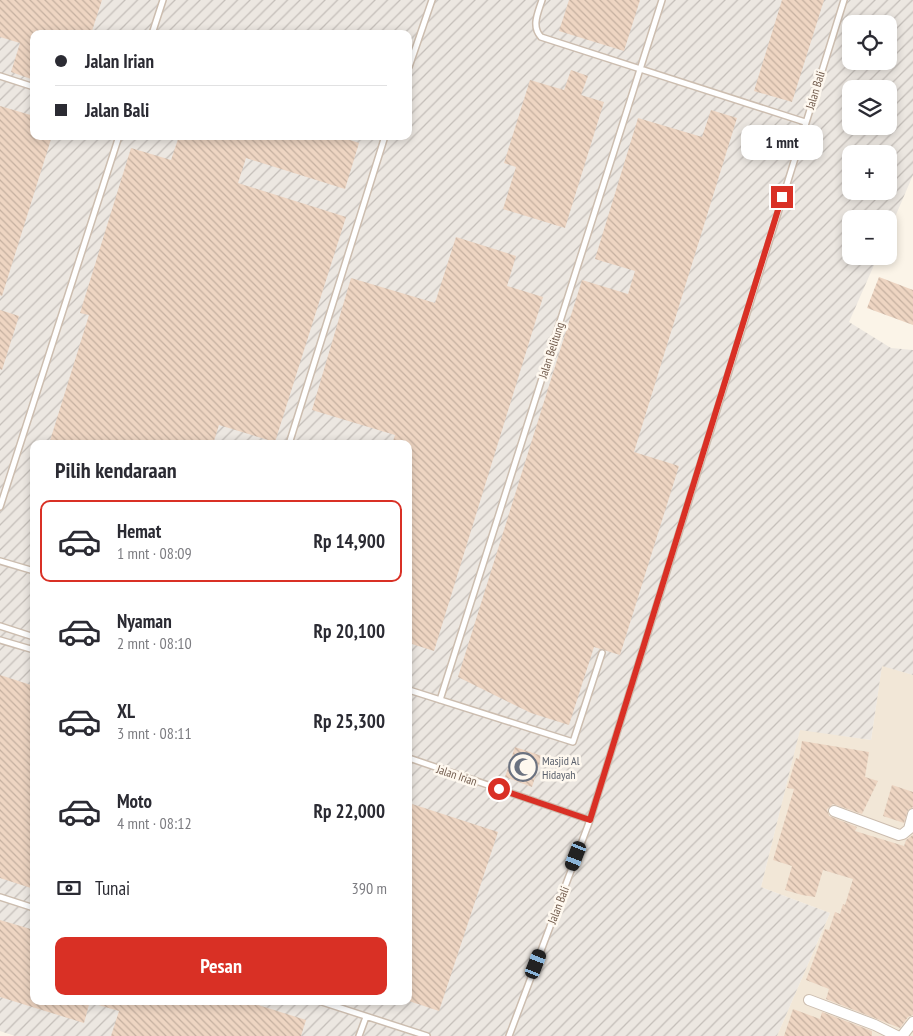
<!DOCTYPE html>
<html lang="id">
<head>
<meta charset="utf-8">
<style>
	:root { --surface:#fff; --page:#f2f2f3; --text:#2b2b33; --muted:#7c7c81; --line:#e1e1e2; --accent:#d93025 }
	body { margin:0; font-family:"PT Sans Narrow",sans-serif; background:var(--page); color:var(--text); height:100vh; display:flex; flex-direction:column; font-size:19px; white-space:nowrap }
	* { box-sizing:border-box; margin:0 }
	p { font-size:16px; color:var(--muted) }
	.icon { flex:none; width:28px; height:28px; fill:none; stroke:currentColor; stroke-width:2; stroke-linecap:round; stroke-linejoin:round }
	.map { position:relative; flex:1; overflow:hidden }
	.panel { position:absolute; left:30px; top:440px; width:382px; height:565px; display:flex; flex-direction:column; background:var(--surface); border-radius:10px; box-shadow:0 2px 8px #0003 }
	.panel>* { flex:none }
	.banner { position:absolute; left:30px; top:30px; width:382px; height:110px; border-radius:10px; box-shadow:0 2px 8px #0003; display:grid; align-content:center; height:110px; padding:0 25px; background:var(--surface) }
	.fabs { position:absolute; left:842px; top:15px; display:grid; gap:10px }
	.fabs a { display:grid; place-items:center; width:55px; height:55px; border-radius:10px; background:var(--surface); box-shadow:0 2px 8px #0003; font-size:25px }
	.end { position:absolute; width:22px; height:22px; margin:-11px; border:6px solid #d93025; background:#fff; box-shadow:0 0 0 2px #fff }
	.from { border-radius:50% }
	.bubble { position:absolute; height:35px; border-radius:10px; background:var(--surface); box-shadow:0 2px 8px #0003; font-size:16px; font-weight:600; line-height:35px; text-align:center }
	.car { position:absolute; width:15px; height:30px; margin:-15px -8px; border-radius:6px; box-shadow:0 0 4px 1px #0007; background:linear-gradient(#222 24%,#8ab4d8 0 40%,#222 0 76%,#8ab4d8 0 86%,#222 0) }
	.banner b { display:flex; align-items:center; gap:18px; height:48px; font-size:19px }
	.banner b+b { border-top:1px solid var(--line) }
	.banner i { width:12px; height:12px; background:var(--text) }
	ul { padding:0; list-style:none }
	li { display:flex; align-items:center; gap:15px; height:82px; margin:0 10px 8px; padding:0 15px; border:2px solid transparent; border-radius:10px }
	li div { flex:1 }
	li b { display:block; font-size:19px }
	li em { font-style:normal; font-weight:600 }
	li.current { border-color:var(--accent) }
	li>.icon { width:45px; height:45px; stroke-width:1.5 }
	h2 { padding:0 25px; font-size:22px; line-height:60px }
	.pay { display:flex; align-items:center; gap:12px; height:55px; padding:0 25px; font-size:19px }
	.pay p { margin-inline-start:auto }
	.button { display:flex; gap:10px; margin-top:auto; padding:10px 25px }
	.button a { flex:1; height:58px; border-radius:10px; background:var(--accent); color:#fff; font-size:20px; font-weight:600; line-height:58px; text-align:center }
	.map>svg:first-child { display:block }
	.residential { fill:#f2e7d7 }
	.industrial { fill:url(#industrial-furrows); fill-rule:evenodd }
	.building { fill:url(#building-back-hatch) }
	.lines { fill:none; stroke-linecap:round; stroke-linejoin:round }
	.service-casing { stroke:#ccbdaf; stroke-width:8 }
	.minor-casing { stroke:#ccbdaf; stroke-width:12 }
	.service { stroke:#fff; stroke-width:5 }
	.minor { stroke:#fff; stroke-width:10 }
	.route { stroke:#d93025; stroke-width:6 }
	.labels { text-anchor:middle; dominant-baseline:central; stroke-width:5; stroke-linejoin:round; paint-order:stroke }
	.street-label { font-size:12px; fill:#735d4e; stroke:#fef8ef }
	.worship-label { font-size:12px; fill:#5b616d; stroke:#fef8ef; text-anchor:start }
</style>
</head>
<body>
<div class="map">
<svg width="913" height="1036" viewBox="0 0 913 1036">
	<defs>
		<pattern id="industrial-furrows" width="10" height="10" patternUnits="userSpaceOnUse" patternTransform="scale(1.25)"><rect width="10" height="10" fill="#ece7e1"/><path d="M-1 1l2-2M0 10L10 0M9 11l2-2" fill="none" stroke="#c4beb9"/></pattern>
		<pattern id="building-back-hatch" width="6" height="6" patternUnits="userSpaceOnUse" patternTransform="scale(1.25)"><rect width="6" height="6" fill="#eed5c2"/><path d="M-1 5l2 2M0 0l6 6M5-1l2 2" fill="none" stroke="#c5b0a0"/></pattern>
	</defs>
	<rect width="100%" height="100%" fill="#fbf4e8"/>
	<!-- residential -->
	<path class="residential" d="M882,665L913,675V1036H777L830,913L761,887L800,729L871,740Z"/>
	<!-- industrial -->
	<path class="industrial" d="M0,0H913V175L889,231V219H851V256H878L849,322L891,348L913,350V675L882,666L871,740L800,730L761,887L830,913L777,1036H15L0,1031ZM851,24H889V61H851ZM34,34H409V136H34ZM851,89H889V126H851ZM851,154H889V191H851ZM34,444H409V1001H34Z"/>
	<!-- building -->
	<path class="building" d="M0,0H102L91,34H34V80L11,72L20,43L0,37Z
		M569,0H640L624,51L559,31Z
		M782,0H824L792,102L754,91Z
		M571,70L588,76L581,95L604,102L565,228L503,209L516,167L504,163L530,80L564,90Z
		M0,106L34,116V136H52L2,296L0,295Z
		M711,110L737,118L634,452L679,466L620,655L594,647L569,725L531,713L458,677L582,280L628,294L635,271L595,259L638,118L702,137Z
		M179,136H338L359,143L345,189L246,158L238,183L346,217L275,442L219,425L213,444H49L89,315L80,313L131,148L171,160Z
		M456,237L516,256L507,286L543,297L434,651L409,643V444H392L395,435L312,410L351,278L435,303Z
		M879,277L913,290V325L867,308Z
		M0,310L19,316L2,370L0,369Z
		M0,675L34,686V889L0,878Z
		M802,741L869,752L865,777L878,781L862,814L833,804L827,809L829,816L857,827L855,831L904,846L906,840L913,835V1015L908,1017L900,1028L826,999L829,989L806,980L825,929L829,930L835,912L840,914L843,904L845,905L853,879L823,870L815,897L802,895L785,890L792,866L773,860L794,789L787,788L796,758L799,759Z
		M515,747L542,756L532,787L505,777Z
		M892,785L913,792V807L908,810L904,823L883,816Z
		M409,803L498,832L439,1011L409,1001Z
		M0,920L34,930V1001H90L84,1023L0,997Z
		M95,1001H245L306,1020L301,1036H111L119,1011L95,1004Z
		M793,1009L820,1019L822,1012L872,1031V1036H784Z"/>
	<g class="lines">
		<defs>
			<path id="service" d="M542,0C538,13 531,26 541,37L805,122
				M152,34L163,0
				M409,67L432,0
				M0,76L34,87
				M289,444L385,136
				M0,507L119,136
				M0,561L34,571
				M0,626L34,637
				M0,640L34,650
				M409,690L573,742L602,653
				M440,700L662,0
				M409,758L590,820
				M0,897L34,908
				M319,1001L427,1036
				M359,1036L366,1017
				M509,1036L590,820L844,0"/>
			<path id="minor" d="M834,811L899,835L903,834L909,829L913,814
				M809,1000L875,1025L897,1036
				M902,1036L913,1022"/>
		</defs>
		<!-- service casing -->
		<use href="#service" class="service-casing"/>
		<!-- minor casing -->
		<use href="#minor" class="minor-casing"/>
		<!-- service -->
		<use href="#service" class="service"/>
		<!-- minor -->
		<use href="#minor" class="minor"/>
	</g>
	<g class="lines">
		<!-- route -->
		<path class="route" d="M499,789L590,820L782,197"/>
	</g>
	<!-- icons -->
	<defs>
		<symbol id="mosque-ring" viewBox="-11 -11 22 22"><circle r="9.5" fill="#fef8ef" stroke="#6b7280" stroke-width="1.5"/><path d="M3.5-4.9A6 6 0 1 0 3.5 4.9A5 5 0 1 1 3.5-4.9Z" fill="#6b7280"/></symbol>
	</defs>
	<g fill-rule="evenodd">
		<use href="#mosque-ring" x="507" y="751" width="32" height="32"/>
	</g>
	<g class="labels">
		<!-- street labels -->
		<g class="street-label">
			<text transform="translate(815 90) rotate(-73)">Jalan Bali</text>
			<text transform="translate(551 350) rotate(-72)">Jalan Belitung</text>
			<text transform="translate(457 775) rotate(19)">Jalan Irian</text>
			<text transform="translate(558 905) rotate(-69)">Jalan Bali</text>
		</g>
		<!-- worship labels -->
		<g class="worship-label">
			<text x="542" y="760">Masjid Al<tspan x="542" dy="14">Hidayah</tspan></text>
		</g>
	</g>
</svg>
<div class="fabs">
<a><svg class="icon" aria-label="locate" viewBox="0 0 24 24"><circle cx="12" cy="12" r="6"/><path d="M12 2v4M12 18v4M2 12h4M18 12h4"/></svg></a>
<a><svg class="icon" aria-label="layers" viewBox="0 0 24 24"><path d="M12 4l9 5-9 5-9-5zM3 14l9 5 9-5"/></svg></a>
<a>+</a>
<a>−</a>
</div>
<i class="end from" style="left:499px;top:789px"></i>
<i class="end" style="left:782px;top:197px"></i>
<div class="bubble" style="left:741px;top:125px;width:82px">1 mnt</div>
<i class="car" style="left:576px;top:856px;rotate:201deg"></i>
<i class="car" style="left:536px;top:964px;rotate:21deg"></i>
<div class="banner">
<b><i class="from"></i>Jalan Irian</b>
<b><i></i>Jalan Bali</b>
</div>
<section class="panel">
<h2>Pilih kendaraan</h2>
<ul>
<li class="current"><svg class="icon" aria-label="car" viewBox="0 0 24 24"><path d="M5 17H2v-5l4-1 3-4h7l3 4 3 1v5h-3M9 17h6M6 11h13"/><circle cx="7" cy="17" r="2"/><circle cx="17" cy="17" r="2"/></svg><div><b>Hemat</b><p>1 mnt · 08:09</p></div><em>Rp 14,900</em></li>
<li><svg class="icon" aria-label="car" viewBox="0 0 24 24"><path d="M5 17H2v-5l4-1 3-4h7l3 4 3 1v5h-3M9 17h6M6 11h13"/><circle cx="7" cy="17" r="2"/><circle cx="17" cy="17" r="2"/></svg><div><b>Nyaman</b><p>2 mnt · 08:10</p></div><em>Rp 20,100</em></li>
<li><svg class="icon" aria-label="car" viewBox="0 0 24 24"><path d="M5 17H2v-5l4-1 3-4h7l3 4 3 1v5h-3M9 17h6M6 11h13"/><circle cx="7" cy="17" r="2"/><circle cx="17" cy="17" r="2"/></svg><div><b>XL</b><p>3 mnt · 08:11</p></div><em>Rp 25,300</em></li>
<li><svg class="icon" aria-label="car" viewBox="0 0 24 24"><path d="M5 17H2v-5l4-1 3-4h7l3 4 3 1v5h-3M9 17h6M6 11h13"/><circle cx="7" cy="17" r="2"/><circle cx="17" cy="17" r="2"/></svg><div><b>Moto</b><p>4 mnt · 08:12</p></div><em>Rp 22,000</em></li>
</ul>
<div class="pay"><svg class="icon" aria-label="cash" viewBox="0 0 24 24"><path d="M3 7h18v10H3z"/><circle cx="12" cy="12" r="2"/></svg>Tunai<p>390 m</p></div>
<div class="button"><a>Pesan</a></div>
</section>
</div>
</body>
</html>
